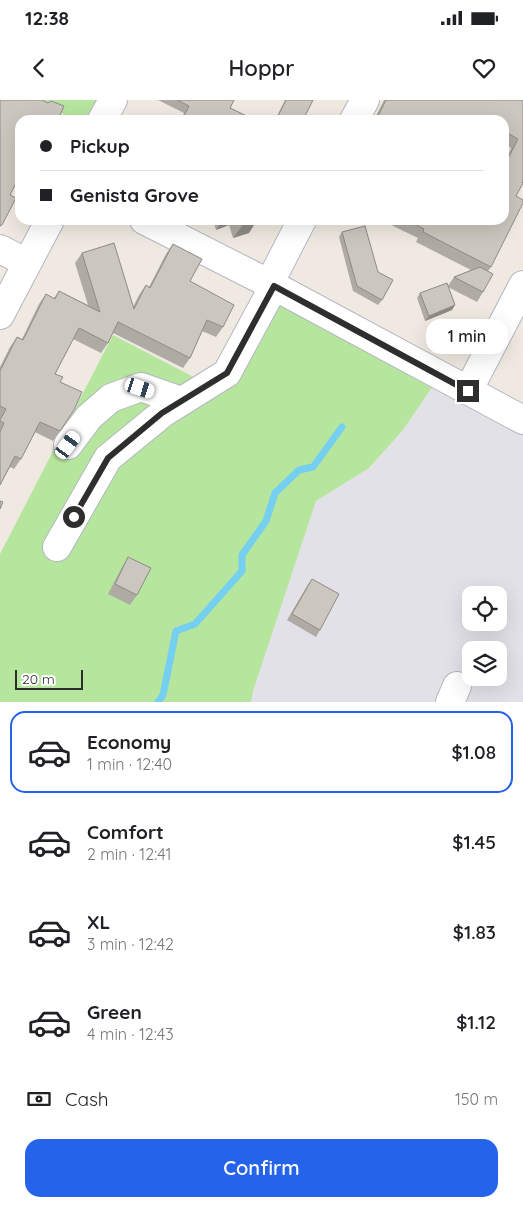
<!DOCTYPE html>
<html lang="en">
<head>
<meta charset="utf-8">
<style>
	:root { --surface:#fff; --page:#f2f2f2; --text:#202124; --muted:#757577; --line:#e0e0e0; --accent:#2563eb }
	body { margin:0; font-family:Quicksand,sans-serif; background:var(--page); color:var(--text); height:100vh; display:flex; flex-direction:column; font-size:19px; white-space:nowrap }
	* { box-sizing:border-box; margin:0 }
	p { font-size:16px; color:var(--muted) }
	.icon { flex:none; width:28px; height:28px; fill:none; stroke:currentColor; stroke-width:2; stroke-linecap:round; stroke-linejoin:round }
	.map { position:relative; height:602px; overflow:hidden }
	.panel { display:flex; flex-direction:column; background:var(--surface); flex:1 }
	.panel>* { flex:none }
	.top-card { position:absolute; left:15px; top:15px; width:494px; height:110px; border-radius:15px; box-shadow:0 5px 20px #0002; display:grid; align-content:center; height:110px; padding:0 25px; background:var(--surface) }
	.fabs { position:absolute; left:462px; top:486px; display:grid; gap:10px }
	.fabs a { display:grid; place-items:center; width:45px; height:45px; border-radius:10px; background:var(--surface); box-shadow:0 5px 20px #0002; font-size:25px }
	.scale { position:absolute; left:15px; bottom:12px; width:68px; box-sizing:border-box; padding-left:5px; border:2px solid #2e2e2e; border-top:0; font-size:14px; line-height:18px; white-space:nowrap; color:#2e2e2e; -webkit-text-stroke:4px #fff; paint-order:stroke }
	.end { position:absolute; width:22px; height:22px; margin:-11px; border:6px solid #2e2e2e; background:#fff; box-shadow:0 0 0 2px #fff }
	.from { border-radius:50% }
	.bubble { position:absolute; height:35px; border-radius:15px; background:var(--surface); box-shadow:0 5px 20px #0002; font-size:16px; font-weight:600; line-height:35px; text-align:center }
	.car { position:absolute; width:15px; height:30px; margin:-15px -8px; border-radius:6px; box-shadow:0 0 4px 1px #0007; background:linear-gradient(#fff 24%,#345 0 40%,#fff 0 76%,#345 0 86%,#fff 0) }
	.top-card b { display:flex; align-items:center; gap:18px; height:48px; font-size:19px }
	.top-card b+b { border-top:1px solid var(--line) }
	.top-card i { width:12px; height:12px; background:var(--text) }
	ul { padding:9px 0 0; list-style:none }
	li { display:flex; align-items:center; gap:15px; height:82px; margin:0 10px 8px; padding:0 15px; border:2px solid transparent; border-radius:15px }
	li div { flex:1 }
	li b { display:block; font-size:19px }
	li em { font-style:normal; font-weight:600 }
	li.selected { border-color:var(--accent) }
	li>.icon { width:45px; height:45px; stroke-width:1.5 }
	.pay { display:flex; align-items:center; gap:12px; height:55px; padding:0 25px; font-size:19px }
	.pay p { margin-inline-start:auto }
	.button { display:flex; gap:10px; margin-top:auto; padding:10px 25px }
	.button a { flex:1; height:58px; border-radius:15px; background:var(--accent); color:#fff; font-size:20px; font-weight:600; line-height:58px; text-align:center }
	.status { display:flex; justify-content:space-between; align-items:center; height:35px; padding:0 25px; background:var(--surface); direction:ltr }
	.status svg { height:14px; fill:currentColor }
	header { display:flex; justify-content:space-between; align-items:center; height:65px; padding:0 25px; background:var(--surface); font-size:22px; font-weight:600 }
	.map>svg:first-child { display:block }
	.industrial { fill:#e3e1e8; fill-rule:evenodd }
	.green { fill:#b6e59e }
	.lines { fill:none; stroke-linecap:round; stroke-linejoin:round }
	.stream { stroke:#75cff0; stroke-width:7 }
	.minor-casing { stroke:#b4b7c1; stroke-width:30 }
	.minor { stroke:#fff; stroke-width:28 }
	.wall { fill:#afaba4 }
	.shaded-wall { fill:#8e8b86 }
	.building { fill:#cbc7bf; stroke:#8e8b86 }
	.route { stroke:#2e2e2e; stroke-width:6 }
</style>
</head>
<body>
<div class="status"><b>12:38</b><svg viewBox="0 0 49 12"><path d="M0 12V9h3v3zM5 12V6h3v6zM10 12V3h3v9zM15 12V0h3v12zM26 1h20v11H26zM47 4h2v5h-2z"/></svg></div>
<header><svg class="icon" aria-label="back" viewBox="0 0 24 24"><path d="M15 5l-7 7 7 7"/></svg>Hoppr<svg class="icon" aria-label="heart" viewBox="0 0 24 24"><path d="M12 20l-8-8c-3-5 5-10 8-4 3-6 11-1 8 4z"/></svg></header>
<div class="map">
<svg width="523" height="602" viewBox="0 0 523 602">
	<rect width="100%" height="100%" fill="#efe9e1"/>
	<!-- industrial -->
	<path class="industrial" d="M439,277L523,322V602H251L253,591L316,401L369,368L403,330ZM471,495H499V522H471ZM471,550H499V578H471Z"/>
	<!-- green -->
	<path class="green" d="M35,0H114L103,20H74Z
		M273,187L439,277L403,330L369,368L316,401L253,591L251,602H0V454L113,235L205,283Z"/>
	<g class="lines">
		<!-- stream -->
		<path class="stream" d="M158,602L163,595L176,531L195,524L242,471V455L266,421L275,393L299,370L313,367L342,327"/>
		<defs>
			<path id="minor" d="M102,20L113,0
				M354,20L365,0
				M144,120L274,186L523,320
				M0,149L27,163
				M269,184L302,120
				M0,215L50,120
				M468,291L523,185
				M68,345L89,317L111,298L141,287L181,301
				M57,447L108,358L163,313L227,273L274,186
				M450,602L457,586"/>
		</defs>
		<!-- minor casing -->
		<use href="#minor" class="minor-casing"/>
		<!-- minor -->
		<use href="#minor" class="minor"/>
	</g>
	<!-- wall -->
	<path class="wall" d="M158,0H234L230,8L255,20H181L184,13Z
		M285,0H313L303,20H275Z
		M384,0H523L516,96L491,167L488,171L483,192L477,202L448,187L455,205L452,210L425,221L417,198L420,193L448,186L454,177L471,170L416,142L418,138L389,124L391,120H390H504V63L511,48L504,44V20H374Z
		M213,120H257L249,133L233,138L229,125L216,130Z
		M342,132L378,172L382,200L378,205L353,191L339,137Z
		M173,144L190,181L223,227L216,237L202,231L190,258L183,268L113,233L108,243L101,253L73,239L55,274L74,310L53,341L35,332L21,359L14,369L10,367L0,385V267L10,247L17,237L22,239L39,204L46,194L54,198L59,191L88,205L75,163L82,153L133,207L139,195L146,185L149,187L166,154Z
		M128,457L137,495L130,505L108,494L122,467Z
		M312,479L320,530L316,537L287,520L307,486Z"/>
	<!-- shaded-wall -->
	<path class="shaded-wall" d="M223,120H232L229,125L216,130Z
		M257,120L249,133L233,138L242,126Z
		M455,205L452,210L425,221L429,216Z"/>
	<!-- building -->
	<path class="building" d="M0,0H42L48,3L51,1L64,6L58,20H20V75L10,95L16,98L2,125L0,126Z
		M177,0H234L230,8L255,20H182L189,6Z
		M286,0H313L303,20H276Z
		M386,0H523V80L522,82L523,83L516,96L523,100V103L491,167L423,132L424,129L407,120H504V66L518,39L504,31V20H483L480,19V20H376Z
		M240,120H257L242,126Z
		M365,126L378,172L393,180L382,200L357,186L342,132Z
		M114,143L134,209L146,185L150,188L173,144L202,159L190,181L234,205L223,227L207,220L190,258L118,222L108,243L79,228L55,274L63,277L60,282L82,292L74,310L60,331L40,322L21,359L15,356L0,385V332L4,323L0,321V320L6,309L0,306V271L17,237L23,240L46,194L55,199L59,191L100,212L82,153Z
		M480,167L493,174L483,192L454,177Z
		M447,183L455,205L429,216L420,193Z
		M0,401L3,402L0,409Z
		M128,457L151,468L137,495L115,484Z
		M312,479L339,494L320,530L292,514Z"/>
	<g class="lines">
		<!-- route -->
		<path class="route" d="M74,417L108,358L162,313L227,273L274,186L468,291"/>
	</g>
</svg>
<div class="fabs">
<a><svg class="icon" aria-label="locate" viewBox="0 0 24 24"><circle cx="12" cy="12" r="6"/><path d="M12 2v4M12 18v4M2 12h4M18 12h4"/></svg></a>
<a><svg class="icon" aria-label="layers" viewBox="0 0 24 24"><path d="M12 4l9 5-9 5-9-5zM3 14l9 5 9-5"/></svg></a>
</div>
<div class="scale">20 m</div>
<i class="end from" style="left:74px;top:417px"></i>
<i class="end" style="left:468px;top:291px"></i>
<div class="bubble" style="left:426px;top:219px;width:82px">1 min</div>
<i class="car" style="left:140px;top:288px;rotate:108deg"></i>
<i class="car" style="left:68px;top:345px;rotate:36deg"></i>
<div class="top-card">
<b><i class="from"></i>Pickup</b>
<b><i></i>Genista Grove</b>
</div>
</div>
<section class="panel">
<ul>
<li class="selected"><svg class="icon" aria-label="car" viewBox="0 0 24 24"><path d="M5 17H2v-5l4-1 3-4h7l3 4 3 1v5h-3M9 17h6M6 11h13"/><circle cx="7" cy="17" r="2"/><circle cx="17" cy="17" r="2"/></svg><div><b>Economy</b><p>1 min · 12:40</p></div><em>$1.08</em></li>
<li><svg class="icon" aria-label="car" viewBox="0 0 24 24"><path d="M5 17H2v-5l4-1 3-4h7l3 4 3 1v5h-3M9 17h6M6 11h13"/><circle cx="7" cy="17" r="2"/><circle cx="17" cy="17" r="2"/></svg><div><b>Comfort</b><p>2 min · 12:41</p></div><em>$1.45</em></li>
<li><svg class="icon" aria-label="car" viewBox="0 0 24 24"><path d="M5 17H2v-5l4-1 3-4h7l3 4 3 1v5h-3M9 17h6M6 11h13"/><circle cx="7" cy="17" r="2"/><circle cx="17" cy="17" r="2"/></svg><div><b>XL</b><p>3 min · 12:42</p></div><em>$1.83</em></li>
<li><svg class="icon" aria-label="car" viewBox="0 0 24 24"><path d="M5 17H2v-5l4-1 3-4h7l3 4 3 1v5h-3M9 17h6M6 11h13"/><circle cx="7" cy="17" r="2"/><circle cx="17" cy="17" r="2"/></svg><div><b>Green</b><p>4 min · 12:43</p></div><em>$1.12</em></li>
</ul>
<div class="pay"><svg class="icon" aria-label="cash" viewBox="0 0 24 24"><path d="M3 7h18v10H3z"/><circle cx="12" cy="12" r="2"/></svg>Cash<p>150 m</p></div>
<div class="button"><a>Confirm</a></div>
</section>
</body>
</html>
